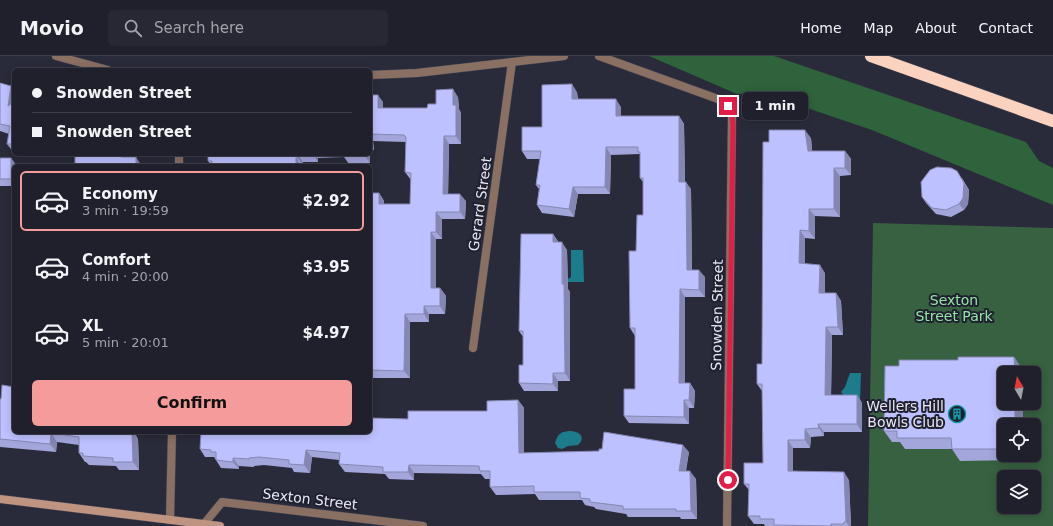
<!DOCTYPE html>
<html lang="en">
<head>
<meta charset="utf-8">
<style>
	:root { --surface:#20202c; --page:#282834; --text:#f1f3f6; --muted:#a2a3a9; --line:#3d3e48; --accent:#f59b9b }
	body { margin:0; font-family:"DejaVu Sans",sans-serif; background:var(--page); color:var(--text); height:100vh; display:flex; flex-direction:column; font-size:15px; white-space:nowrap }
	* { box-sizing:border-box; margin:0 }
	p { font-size:13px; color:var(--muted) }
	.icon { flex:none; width:22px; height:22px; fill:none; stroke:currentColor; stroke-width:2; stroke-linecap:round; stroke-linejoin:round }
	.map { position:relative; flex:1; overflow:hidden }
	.sheet { position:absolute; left:12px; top:108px; width:360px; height:270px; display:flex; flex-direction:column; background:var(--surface); border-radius:6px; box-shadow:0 2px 10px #0003,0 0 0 1px var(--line) }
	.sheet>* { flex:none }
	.hud { position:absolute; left:12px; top:12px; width:360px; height:88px; border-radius:6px; box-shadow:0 2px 10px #0003,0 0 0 1px var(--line); display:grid; align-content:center; height:88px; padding:0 20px; background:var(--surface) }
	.needle { width:26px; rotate:350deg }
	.buttons { position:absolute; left:997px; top:310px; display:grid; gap:8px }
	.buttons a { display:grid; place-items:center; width:44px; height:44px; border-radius:6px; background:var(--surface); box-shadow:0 2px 10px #0003,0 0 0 1px var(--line); font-size:20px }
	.end { position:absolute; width:18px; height:18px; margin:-9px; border:5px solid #e11d48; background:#fff; box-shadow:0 0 0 2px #fff }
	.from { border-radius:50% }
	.bubble { position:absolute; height:28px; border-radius:6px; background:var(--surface); box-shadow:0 2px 10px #0003,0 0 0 1px var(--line); font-size:13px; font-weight:600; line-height:28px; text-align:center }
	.hud b { display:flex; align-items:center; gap:14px; height:38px; font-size:15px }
	.hud b+b { border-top:1px solid var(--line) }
	.hud i { width:10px; height:10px; background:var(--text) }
	ul { padding:7px 0 0; list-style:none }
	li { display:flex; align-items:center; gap:12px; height:60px; margin:0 8px 6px; padding:0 12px; border:2px solid transparent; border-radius:6px }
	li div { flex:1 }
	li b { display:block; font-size:15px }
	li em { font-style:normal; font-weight:600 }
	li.on { border-color:var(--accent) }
	li>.icon { width:36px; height:36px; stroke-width:1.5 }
	.primary-button { display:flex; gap:8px; margin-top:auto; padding:8px 20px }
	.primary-button a { flex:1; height:46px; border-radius:6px; background:var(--accent); color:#111; font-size:16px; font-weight:600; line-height:46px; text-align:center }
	header { display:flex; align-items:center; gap:24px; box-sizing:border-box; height:56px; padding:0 20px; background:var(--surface); border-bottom:1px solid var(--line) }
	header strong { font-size:19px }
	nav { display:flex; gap:22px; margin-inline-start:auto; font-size:14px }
	.search { width:280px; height:36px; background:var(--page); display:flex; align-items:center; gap:10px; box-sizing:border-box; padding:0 14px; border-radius:6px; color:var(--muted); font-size:15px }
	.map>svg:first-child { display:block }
	.green { fill:#376140; fill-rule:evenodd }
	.forest { fill:#2e633b }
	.water { fill:#1c7c8c }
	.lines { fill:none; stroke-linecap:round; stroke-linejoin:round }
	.street-casing { stroke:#454654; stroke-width:9 }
	.secondary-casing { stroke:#454654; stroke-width:9 }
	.highway-casing { stroke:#454654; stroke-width:13 }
	.street { stroke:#8a6f63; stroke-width:8 }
	.secondary { stroke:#bf9481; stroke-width:8 }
	.highway { stroke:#fbd2c0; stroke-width:12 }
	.wall { fill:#a3a6db }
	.shaded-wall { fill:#8587b2 }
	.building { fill:#bec1ff; stroke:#8587b2 }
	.route { stroke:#e11d48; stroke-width:5 }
	.labels { text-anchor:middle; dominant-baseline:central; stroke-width:4; stroke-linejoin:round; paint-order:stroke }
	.street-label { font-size:14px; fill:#e8e9f4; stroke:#202130 }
	.park-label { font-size:14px; fill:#96e5a6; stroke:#202130 }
	.poi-label { font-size:14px; fill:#e8e9f4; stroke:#202130; text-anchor:end }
</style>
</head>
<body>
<header>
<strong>Movio</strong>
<div class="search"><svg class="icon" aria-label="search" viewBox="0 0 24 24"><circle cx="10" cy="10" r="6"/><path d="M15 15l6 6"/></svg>Search here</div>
<nav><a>Home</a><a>Map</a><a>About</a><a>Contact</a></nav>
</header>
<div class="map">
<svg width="1053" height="470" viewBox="0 0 1053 470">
	<rect width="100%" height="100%" fill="#2a2b3a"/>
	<!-- green -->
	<path class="green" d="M873,167L1053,172V470H868ZM1004,317H1034V347H1004ZM1004,369H1034V399H1004ZM1004,421H1034V451H1004Z"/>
	<!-- forest -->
	<path class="forest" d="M649,0H774L1026,86L1039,105L1053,112V149L872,74L760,36L737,38Z"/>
	<!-- water -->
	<path class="water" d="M571,194H583L584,226H568V223L571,221Z
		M850,317H861L860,345L847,344L841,336L845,331Z
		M569,375C578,375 587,380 578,389L568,390L562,393L558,392L555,387C558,378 560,376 569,375Z"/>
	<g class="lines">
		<defs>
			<path id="street" d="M56,0L108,14
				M599,0L718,43L728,50L732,58L727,470
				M370,19L417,17L564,0
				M179,110V98
				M473,292L512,6
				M170,464L172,376
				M204,468L222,446L423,470"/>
			<path id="secondary" d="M0,443L220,470"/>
			<path id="highway" d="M871,0L1053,65"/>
		</defs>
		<!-- street casing -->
		<use href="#street" class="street-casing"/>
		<!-- secondary casing -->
		<use href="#secondary" class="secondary-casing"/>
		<!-- highway casing -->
		<use href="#highway" class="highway-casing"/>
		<!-- street -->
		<use href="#street" class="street"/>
		<!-- secondary -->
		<use href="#secondary" class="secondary"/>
		<!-- highway -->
		<use href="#highway" class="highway"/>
	</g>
	<!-- wall -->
	<path class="wall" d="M0,27L11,30L14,34V97L7,88L9,78L0,75Z
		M577,36L578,43L621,51V60H679L684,68L685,126L691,133L692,214L705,221V241H685V327H690L695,335L694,352H689V368L629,367L624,360L635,333V280L630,272L636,195L643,159V126L640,122V98L611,99L610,138H578L574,161L542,157L537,149L539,133L536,129L540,103H527L522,95L542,71Z
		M370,39L383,46V52H427L458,41L459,53L461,57V88H449L448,138L466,145L465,163H442V183H436V232H440L446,240L445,258H429V266H410V322H370V137H379L384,145V148H410L411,124L405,116L406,86L373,85L374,94H370Z
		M811,82L812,95H845L851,103V119L840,120V161L815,160V183L805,182V208L825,217V237H836L841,245L843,279H832L831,339H857L862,347V376H824V380L811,381L810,392H793V415L849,424L851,470H765L764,468H754L748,460L749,434L744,428L763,407L762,335L757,328L762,308L769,86Z
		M23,98H44L43,100Z
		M208,98H370V107L349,108L344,101L318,102V106H303V110H212L208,105Z
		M0,102H11L16,109L14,110V130H0Z
		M962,122L969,134L968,148L964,154L951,161L936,158L926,147L922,141Z
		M553,178L558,186L567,194L568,233L570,236V325H558V335H524L519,327L523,309V281L519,275Z
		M958,301H1014L1022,313V317H1004V347H1023V369H1004V399H1023V404L960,405L952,393H905L900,386H892L884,375L885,310H899V304H958Z
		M0,343L134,376L138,383L139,414H119L116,410L89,409L86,406H85L79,397V389L57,386L56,396L0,391Z
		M518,344L524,352V397L689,396L686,415L696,423L697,463H681L680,461H628L626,458L596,453L594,451L585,449L582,444H539L535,438L496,439L490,431V423H485L481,418L414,417V424L389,423L385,418L345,416L339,408V404L312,401L310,417L294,416L292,412L264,409L254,410V411L239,410V413L221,412L214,401H205L200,393L370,376V360L371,362L408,363L487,355Z"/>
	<!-- shaded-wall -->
	<path class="shaded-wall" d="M572,28L577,36L578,51L572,43Z
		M11,30L14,34V58L8,50Z
		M453,33L458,41L459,53L461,57V88L456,80L453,49Z
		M378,39L383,46V60L378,52Z
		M616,43L621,51V68L616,60Z
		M679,60L684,68L685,133L679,126Z
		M805,74L811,82L813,103L808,95Z
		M444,80L449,88L448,145L443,138Z
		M370,81L373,85L374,94L370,89Z
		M606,91L611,99L610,138L605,131Z
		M845,95L851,103V119L845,112Z
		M121,98H127V109L121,101Z
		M313,98H315L318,102V106Z
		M364,98H370V107L364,99Z
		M298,99L303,106V110L298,102Z
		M136,101L141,109V110H136Z
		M11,102L16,109V110H14V128L11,123Z
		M296,102L301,110H296Z
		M834,112L840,120V161L834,153Z
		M957,115L969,134L968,148L964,154L959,148Z
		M686,126L691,133L692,221L687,214Z
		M573,131L578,138L574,161L569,153Z
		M379,137L384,145V156L379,148Z
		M460,138L466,145L465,163L460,156Z
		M809,153L815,160V183L809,175Z
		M436,156L442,163V183L436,176Z
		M800,174L805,182V215L799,207Z
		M431,176L436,183V240L431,232Z
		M553,178L558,185L559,194L553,186Z
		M562,186L567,194L568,233L570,236V325L565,317Z
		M820,209L825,217V245L819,237Z
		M699,214L705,221V241L699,234Z
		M440,232L446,240L445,258L440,250Z
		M680,233L685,241V335L679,327Z
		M836,237L841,245L843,279L838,271Z
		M424,250L429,258V266L424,258Z
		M405,258L410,266V322L404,315Z
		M826,271L832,279L831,347L825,339Z
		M1014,301L1022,313V317H1015Z
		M553,317L558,325V335L553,328Z
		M690,327L695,335L694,352L689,344Z
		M857,339L862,347V376L857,368Z
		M518,344L524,352V405L519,397Z
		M684,344L689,352V368L684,361Z
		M1015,347H1023V369H1015Z
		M818,368L824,376V380L819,372Z
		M805,373L811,381L810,392L805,384Z
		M129,376H134L138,383L139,414L133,406Z
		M51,377L57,386L56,396L50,388Z
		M788,384L793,392V423L788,415Z
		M683,389L689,396L684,423L679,415Z
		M306,394L312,401L310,417L304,409Z
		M1019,399H1023V404Z
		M233,402L239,410V413L233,406Z
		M409,409L414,417V424L408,416Z
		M690,415L696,423L697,463L691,455Z
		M844,416L849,424L851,470H849L846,466Z"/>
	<!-- building -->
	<path class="building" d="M0,27L11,30L8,50L14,46V88H7L10,70L0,68Z
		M572,28V43H616V60H679V126H686L687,214H699V234L680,233L679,327H690L689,344H684V361L624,360V333H635V272H630L629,195H636L637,159H643V122H640V96H638V91H606L605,131H573L569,153L537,149L540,129H536L541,95H522V71H542V29Z
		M453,33V49H456V80H444L443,138H460V156H436V176H431V232H440V250H424V258H405L404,315L370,314V137H379V148H410L411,117L405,116L406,81L404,79L370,78V39H378V52H427L428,48H436V34Z
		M769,74H805L808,95H845V112H834V153H809V175L800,174L799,207L820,209L819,237H836L838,271H826L825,339H857V368H818L819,372L805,373V384H788V415L844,416L846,466H844V468H831V470L774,469V463H760V460H748L749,428H744V407H763L762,328H757V308H762L763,86H769Z
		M75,98H121V101H136V110H75Z
		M208,98H313L298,99V102H296V110H212V105H208Z
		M344,98H364V99L344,100Z
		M0,102H11V123H0Z
		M937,111L951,112L957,115L964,127L963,142L959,148L946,154L932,152L922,141L921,126L930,114Z
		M521,178H553V186H562V228H564L565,317H553V328L519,327V309H523V275H519Z
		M958,301H1014L1015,317H1004V347H1015V369H1004V393H952L951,382H897V375H884L885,310H899V304H958Z
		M2,329L14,331V376H132L133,406H113V402L83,400V397H79V381L51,377L50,388L0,383V343H1Z
		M518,344L519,397L599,395V393H602L604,376L683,389L679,415H690L691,455H676V453H623V450L590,446V443L580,442V436H534V430L490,431V415H480L479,410L409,409L408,416H383V411L339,408L340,397L306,394L304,409L289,408V404L259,401L249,402V403L233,402V406L216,404V396H211V394L200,393L201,376H370V362L408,363V355H487V345Z"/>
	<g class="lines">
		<!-- route -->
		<path class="route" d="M728,50L732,58L733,69L728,424"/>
	</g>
	<!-- icons -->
	<defs>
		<symbol id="building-ring" viewBox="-11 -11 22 22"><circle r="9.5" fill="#202130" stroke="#0f9aa8" stroke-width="1.5"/><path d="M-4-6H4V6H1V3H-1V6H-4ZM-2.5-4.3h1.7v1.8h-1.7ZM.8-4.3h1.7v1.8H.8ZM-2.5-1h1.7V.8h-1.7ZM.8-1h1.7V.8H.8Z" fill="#0f9aa8"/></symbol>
	</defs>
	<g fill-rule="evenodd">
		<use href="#building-ring" x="947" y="348" width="20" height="20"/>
	</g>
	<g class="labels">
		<!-- street labels -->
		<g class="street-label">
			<text transform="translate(480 148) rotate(-82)">Gerard Street</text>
			<text transform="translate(717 259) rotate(-89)">Snowden Street</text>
			<text transform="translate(310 443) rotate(7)">Sexton Street</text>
		</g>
		<!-- park labels -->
		<g class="park-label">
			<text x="954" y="244">Sexton<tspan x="954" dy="16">Street Park</tspan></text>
		</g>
		<!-- poi labels -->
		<g class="poi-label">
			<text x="944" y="350">Wellers Hill<tspan x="944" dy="16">Bowls Club</tspan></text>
		</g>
	</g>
</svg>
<div class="buttons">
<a><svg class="needle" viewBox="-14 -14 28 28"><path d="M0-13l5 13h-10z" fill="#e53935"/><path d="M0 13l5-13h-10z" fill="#a2a3a9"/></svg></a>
<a><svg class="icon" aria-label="locate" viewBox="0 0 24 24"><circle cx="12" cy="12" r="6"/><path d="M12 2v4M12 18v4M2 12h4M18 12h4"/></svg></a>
<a><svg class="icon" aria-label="layers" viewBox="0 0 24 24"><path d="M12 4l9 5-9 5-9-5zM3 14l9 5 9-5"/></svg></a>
</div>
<i class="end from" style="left:728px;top:424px"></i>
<i class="end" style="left:728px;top:50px"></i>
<div class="bubble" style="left:742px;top:36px;width:66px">1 min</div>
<div class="hud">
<b><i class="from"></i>Snowden Street</b>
<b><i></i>Snowden Street</b>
</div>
<section class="sheet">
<ul>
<li class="on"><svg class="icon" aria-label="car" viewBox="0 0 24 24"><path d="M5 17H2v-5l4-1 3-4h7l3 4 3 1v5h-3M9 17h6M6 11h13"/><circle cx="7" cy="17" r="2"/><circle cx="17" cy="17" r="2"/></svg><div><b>Economy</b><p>3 min · 19:59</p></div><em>$2.92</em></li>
<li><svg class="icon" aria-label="car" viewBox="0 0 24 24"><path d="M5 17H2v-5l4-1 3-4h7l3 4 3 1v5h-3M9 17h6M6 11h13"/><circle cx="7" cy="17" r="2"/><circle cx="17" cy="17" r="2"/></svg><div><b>Comfort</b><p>4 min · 20:00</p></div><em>$3.95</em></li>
<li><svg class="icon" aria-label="car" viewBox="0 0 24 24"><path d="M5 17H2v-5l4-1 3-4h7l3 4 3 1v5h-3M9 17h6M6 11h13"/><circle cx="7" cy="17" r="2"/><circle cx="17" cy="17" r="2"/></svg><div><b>XL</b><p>5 min · 20:01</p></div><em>$4.97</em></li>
</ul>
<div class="primary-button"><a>Confirm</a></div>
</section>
</div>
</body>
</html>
